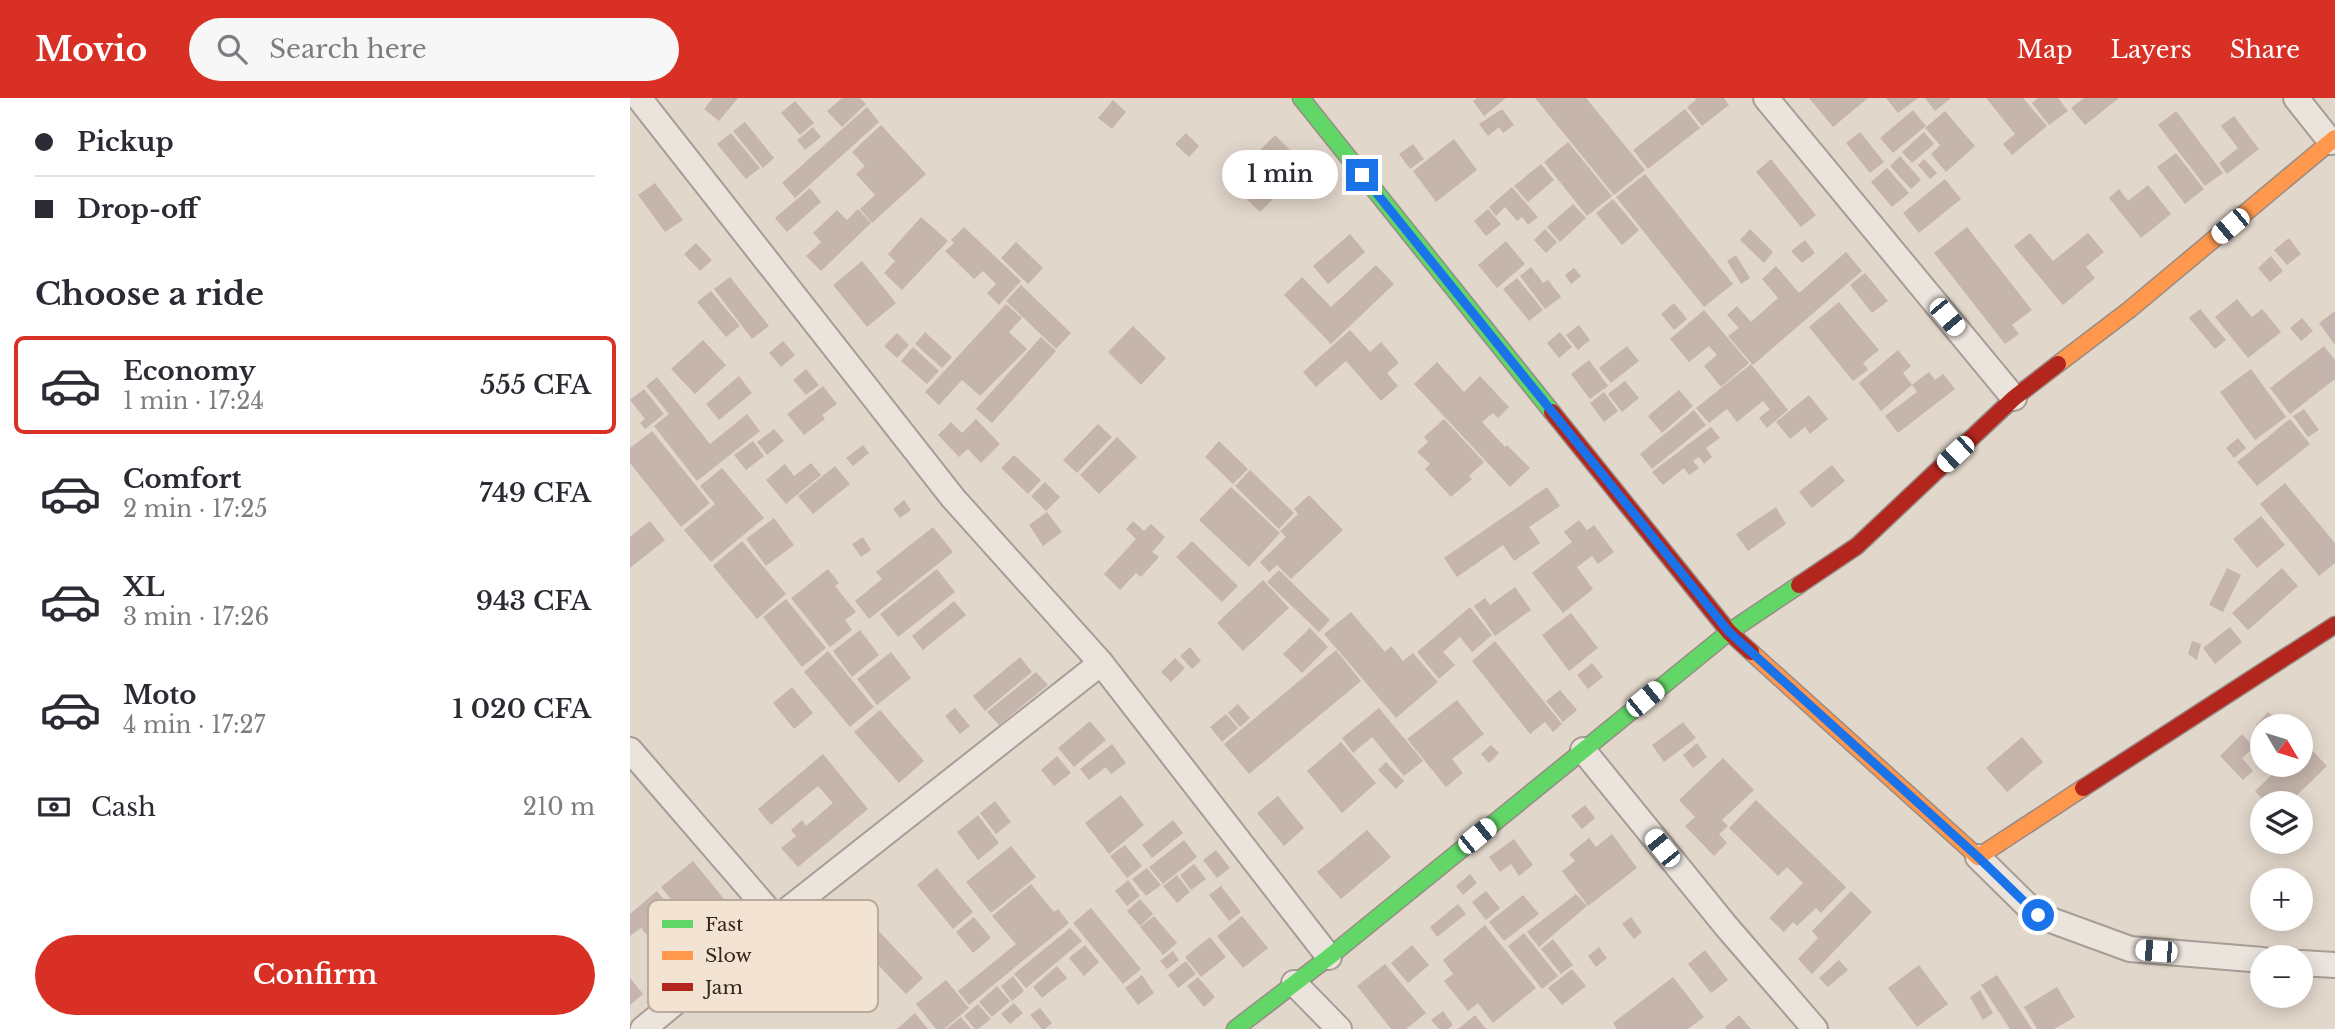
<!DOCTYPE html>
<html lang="en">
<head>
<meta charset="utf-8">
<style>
	:root { --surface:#fff; --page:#f7f7f7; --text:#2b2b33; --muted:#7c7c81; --line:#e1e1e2; --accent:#d93025 }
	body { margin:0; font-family:"Libre Baskerville",serif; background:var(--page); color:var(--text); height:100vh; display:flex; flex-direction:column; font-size:26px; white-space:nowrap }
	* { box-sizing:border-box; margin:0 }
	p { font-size:23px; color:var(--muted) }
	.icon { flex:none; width:38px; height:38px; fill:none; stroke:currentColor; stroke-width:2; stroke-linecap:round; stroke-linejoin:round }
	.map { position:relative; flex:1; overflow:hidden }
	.side { display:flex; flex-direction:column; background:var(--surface); width:630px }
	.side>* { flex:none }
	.guide { display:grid; align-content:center; height:154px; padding:0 35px; background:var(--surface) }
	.needle { width:46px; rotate:128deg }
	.controls { position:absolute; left:1620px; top:616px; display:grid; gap:14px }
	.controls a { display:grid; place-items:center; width:63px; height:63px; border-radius:50%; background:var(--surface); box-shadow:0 4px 18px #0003; font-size:35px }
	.end { position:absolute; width:32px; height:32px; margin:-16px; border:9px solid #1a73e8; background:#fff; box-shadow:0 0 0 4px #fff }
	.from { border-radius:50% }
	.bubble { position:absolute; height:49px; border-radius:24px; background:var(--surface); box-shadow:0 4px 18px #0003; font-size:23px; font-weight:600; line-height:49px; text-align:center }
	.car { position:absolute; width:21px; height:42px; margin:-21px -10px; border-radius:9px; box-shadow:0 0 5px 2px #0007; background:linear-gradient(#fff 24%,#345 0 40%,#fff 0 76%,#345 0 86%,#fff 0) }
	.guide b { display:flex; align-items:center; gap:24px; height:66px; font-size:26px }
	.guide b+b { border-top:2px solid var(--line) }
	.guide i { width:18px; height:18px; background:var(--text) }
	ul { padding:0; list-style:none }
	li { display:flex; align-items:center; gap:21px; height:98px; margin:0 14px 10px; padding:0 21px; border:4px solid transparent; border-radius:10px }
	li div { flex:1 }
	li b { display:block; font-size:26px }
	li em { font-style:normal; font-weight:600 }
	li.active { border-color:var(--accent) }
	li>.icon { width:63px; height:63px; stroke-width:1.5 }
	h2 { padding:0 35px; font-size:32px; line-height:84px }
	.pay { display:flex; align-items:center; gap:18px; height:77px; padding:0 35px; font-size:26px }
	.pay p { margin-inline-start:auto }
	.cta { display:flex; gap:14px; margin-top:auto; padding:14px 35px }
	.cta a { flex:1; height:80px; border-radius:42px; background:var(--accent); color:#fff; font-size:28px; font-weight:600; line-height:80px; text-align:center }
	header { display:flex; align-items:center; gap:42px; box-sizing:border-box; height:98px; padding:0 35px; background:var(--accent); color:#fff }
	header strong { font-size:33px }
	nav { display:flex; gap:38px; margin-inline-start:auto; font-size:24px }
	.search { width:490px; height:63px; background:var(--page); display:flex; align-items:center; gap:18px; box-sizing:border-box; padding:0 24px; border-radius:38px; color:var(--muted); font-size:26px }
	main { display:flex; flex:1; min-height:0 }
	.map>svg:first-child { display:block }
	.building { fill:#c6b5ac }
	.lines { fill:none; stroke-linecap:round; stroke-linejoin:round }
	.street-casing { stroke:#a79d95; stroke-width:28 }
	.fast-casing { stroke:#978c85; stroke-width:19 }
	.slow-casing { stroke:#978c85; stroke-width:19 }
	.jam-casing { stroke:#978c85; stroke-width:19 }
	.street { stroke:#eae4dd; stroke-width:24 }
	.fast { stroke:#63d668; stroke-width:16 }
	.slow { stroke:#ff974d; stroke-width:16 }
	.jam { stroke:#b3261e; stroke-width:16 }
	.route { stroke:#1a73e8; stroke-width:9 }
	.key { fill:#f3e3d2; stroke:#baaa9c; stroke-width:2 }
	.key-label { font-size:19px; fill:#35251e }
</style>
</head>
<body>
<header>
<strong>Movio</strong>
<div class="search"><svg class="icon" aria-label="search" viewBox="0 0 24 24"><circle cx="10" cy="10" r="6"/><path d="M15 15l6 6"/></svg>Search here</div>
<nav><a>Map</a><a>Layers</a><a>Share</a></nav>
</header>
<main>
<section class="side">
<div class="guide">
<b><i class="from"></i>Pickup</b>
<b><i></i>Drop-off</b>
</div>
<h2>Choose a ride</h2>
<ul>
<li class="active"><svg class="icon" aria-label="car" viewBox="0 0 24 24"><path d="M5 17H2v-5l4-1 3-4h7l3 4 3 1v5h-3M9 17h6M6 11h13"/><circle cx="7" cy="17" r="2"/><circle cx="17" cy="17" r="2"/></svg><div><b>Economy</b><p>1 min · 17:24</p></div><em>555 CFA</em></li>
<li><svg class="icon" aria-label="car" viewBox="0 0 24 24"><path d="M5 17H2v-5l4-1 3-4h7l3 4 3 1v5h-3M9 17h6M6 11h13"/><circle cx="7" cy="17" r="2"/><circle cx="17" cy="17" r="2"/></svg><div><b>Comfort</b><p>2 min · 17:25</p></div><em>749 CFA</em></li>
<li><svg class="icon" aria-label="car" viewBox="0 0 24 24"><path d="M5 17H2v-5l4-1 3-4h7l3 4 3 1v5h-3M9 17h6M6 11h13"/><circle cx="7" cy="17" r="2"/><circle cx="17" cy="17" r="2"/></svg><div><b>XL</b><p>3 min · 17:26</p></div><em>943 CFA</em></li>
<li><svg class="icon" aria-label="car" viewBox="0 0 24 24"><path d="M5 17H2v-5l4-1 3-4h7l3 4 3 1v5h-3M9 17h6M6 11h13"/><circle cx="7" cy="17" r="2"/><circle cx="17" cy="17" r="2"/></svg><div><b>Moto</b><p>4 min · 17:27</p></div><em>1 020 CFA</em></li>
</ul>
<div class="pay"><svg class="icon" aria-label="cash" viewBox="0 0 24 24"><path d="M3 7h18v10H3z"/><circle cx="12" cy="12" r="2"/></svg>Cash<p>210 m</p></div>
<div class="cta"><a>Confirm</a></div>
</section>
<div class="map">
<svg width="1705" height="931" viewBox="0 0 1705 931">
	<rect width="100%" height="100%" fill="#e2d7cb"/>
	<!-- building -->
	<path class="building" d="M83,0H108L89,23L74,11Z
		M212,0H230L236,6L212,29L197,13Z
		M847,0H876L854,18L843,3Z
		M905,0H956L1015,72L984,97Z
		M1065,0H1094L1099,7L1072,28L1057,9L1066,2Z
		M1179,0H1238L1203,29Z
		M1256,0H1288L1268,15Z
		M1295,0H1321L1305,13Z
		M1356,0H1393L1417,28L1382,57L1373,46L1385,36Z
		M1408,0H1428L1438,13L1419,27L1402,5Z
		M1454,0H1489L1455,27L1441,10Z
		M483,2L496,14L482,31L468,20Z
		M165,3L184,25L170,37L151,15Z
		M237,9L249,24L165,100L152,85Z
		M872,11L884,27L873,35L869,29L858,38L849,26Z
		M1055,11L1070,30L1018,71L1003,52Z
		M1283,12L1296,28L1263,55L1250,40Z
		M1315,13L1345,48L1316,74L1301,56L1310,47L1295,30Z
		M1546,13L1593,75L1575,88L1528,27Z
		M1604,18L1629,51L1597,76L1589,65L1608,50L1591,28Z
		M115,24L144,60L133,70L103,33Z
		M251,27L296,76L242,125L230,111L245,97L226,76L235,68L222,54Z
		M183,29L191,39L175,52L167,42Z
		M1230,34L1254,64L1240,75L1216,45Z
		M1294,34L1304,46L1282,65L1272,54Z
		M101,35L130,70L116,81L87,46Z
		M556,35L569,48L559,59L545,46Z
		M645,37L676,68L630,114L599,84Z
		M824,41L847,72L806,104L783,73Z
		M938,44L982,98L957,118L914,64Z
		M783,46L794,61L780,71L769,56Z
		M1546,55L1574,91L1555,106L1527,69Z
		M1270,58L1291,82L1281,91L1260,68Z
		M1141,61L1186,117L1171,129L1126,74Z
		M1294,61L1307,75L1300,81L1288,67Z
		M911,66L924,82L898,104L884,88Z
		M1257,70L1279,95L1262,109L1241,84Z
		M1015,76L1103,186L1074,209L986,99Z
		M1315,81L1331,101L1289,135L1273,115Z
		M25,85L53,122L35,134L8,97Z
		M1518,87L1541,116L1511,140L1479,100L1489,91L1498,103Z
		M882,89L908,119L898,127L892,119L887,123L875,109L866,118L859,109Z
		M180,90L191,104L157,134L145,120Z
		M983,101L1009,132L992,147L966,115Z
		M943,106L956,120L930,144L917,129Z
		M228,111L241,125L191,173L176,158L191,144L183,135L207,112L217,122Z
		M858,111L871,126L856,138L844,123Z
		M291,119L318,143L272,192L254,175L265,163L258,156Z
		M334,129L391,183L369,207L357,195L366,186L353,173L344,181L315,153L324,145L321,142Z
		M1337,129L1402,212L1382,227L1389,236L1375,246L1304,155Z
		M915,131L927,144L916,155L904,142Z
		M1120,131L1143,154L1134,165L1110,142Z
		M1400,135L1423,163L1458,135L1474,154L1456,169L1465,180L1433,207L1384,148Z
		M720,136L735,154L698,186L683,168Z
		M1659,140L1671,156L1657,167L1644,152Z
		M1175,142L1185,155L1172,165L1161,153Z
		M876,143L895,166L867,190L848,167Z
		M386,144L413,170L398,186L371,160Z
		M66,145L82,162L70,173L54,156Z
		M1216,154L1232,173L1123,267L1098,238L1109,230L1097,217L1107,208L1121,224L1148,200L1132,181L1146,168L1169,195Z
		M1106,157L1120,180L1111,186L1097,163Z
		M1641,158L1653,173L1640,184L1628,170Z
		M232,163L266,205L237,229L203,187Z
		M746,167L764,186L701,246L654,197L672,179L701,209Z
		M901,169L913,185L918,182L931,199L915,211L890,178Z
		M944,170L951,178L941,186L935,177Z
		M1235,175L1258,203L1242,215L1220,187Z
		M100,179L139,228L122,241L84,191Z
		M887,180L913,212L899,223L873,191Z
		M391,187L441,235L426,251L376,203Z
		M81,193L110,228L96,239L67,204Z
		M1607,201L1622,219L1632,211L1651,234L1618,260L1585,219Z
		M1209,204L1249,252L1233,265L1238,272L1223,283L1179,229Z
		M1044,205L1057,221L1044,232L1031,216Z
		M376,206L392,220L379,234L397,251L350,298L332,282L309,307L295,294Z
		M1570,211L1596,242L1585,251L1559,220Z
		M1074,212L1119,265L1091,289L1074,268L1087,257L1079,248L1059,264L1040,241Z
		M1705,213V247L1689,225Z
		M1672,220L1683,233L1671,243L1660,230Z
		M949,227L960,242L948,252L936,237Z
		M503,228L536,260L511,287L478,254Z
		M720,232L740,254L751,244L769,265L757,275L768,288L751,303L716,263L686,289L673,274Z
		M295,234L322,259L312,270L285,246Z
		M930,234L942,249L929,260L917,245Z
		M267,235L279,247L267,260L254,248Z
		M411,239L426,253L362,325L346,311Z
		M73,242L96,267L65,296L41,271Z
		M153,243L165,257L151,269L139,255Z
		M997,248L1009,263L981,285L969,270Z
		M1694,248L1705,262V281L1660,316L1640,290Z
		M283,249L309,273L297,286L271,263Z
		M1268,252L1281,268L1273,275L1282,287L1251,313L1229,285Z
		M959,262L978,288L960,301L941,276Z
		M807,264L834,294L850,278L879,309L868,320L863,315L852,324L875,349L877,347L900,370L880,389L784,286Z
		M1121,266L1158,312L1137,330L1129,320L1140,311L1133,303L1107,324L1097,311L1079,325L1066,310Z
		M176,271L189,287L176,297L163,282Z
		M1621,271L1656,319L1625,342L1590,294Z
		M1299,274L1305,282L1313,276L1325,291L1268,335L1255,318L1287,294L1282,287Z
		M109,278L122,295L89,322L76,306Z
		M27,279L80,346L117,316L130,333L67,383L24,328L39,316L16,288Z
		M995,283L1009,300L992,314L978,296Z
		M193,288L207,306L192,317L195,321L174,337L157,316Z
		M14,291L34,316L15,331L10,325L15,321L0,302Z
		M1049,292L1063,308L1032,335L1018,318Z
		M974,294L988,313L974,324L960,305Z
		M1179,297L1198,321L1180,336L1175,329L1160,341L1146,324Z
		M1674,311L1689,332L1678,339L1663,318Z
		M1064,312L1076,327L1022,371L1010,356Z
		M346,321L370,346L351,365L338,351L329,359L308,337L321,324L332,335Z
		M814,321L854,364L839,378L842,381L821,399L795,371L800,366L787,354L798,344L794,339Z
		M1660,321L1680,346L1627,388L1607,364Z
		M468,326L482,339L447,375L433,362Z
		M1081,329L1090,340L1076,350L1082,359L1074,366L1069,359L1063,363L1069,370L1059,377L1054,370L1033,387L1022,374Z
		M144,331L154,343L137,357L127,344Z
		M22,333L80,405L51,429L0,365V350Z
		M487,339L507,359L469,396L450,377Z
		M1608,340L1616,350L1604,360L1596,350Z
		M123,343L134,358L116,372L104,357Z
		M589,343L618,371L603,386L575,359Z
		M233,347L239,355L223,368L216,360Z
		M384,357L411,382L398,396L371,370Z
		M181,365L191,377L156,406L136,382L155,366L164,378Z
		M1202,367L1215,383L1182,410L1169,394Z
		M205,368L220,386L183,416L168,398Z
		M92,370L134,420L81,464L54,432L85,406L70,388Z
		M620,372L664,415L649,431L605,388Z
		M415,384L430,399L416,413L401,398Z
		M1655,385L1705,445V465L1689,478L1630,406Z
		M601,389L650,435L619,469L569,422Z
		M917,389L930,408L899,429L910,445L884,463L873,447L827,479L814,460Z
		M679,397L713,432L661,481L647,467L639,474L630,464L656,439L650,433L668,416L664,411Z
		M274,402L281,412L270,420L263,411Z
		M1146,409L1156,426L1118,453L1106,436Z
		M417,414L432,434L413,448L399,427Z
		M1631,418L1655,447L1627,470L1603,441Z
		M144,420L164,447L136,468L116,441Z
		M949,422L957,432L964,427L984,454L968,466L962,458L947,469L963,491L933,515L902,475L942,444L934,434Z
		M20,423L35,442L0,470V439Z
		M503,423L514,433L521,426L535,439L522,454L529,459L511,479L506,475L490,492L474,476L506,441L496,431Z
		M303,429L323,454L239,521L225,503L252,481L246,474Z
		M233,439L241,452L231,459L222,446Z
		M112,443L156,496L127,521L83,468Z
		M562,443L608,488L592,504L546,459Z
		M1597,470L1611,477L1593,514L1579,507Z
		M1652,470L1668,488L1618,532L1602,515Z
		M198,471L209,485L205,488L226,514L215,522L222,532L200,549L161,500Z
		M307,471L325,494L268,539L250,516Z
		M649,472L700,522L689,534L637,484Z
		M633,482L659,510L613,553L587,525Z
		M885,489L901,512L865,538L844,508L855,500L860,507Z
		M156,501L196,550L172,569L133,519Z
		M324,503L336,517L293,552L282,538Z
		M840,509L862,537L842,554L830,539L813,554L825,567L809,581L787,554Z
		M721,514L755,554L761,548L773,563L783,555L808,584L766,620L694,536Z
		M941,515L968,550L939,573L912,537Z
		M1600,529L1612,544L1585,566L1573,550Z
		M680,530L698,549L672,575L653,556Z
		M230,532L249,557L222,579L203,553Z
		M865,543L932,626L923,634L915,624L900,636L842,563Z
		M1562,543L1571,546L1567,562L1558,556Z
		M560,549L571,563L562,571L550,558Z
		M706,552L731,583L619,676L594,646Z
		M198,553L244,609L220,629L174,574Z
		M261,554L281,580L247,607L227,581Z
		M390,559L402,574L355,613L343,598Z
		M545,560L555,570L541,584L531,574Z
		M962,565L973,579L958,591L947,577Z
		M406,574L418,587L369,627L357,614Z
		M162,589L183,615L164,631L143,605Z
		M930,592L947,612L933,624L916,603Z
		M827,602L854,636L822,661L833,675L816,689L777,641Z
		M608,606L620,620L610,629L598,615Z
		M325,610L340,628L330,636L315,618Z
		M749,610L793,663L774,678L742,639L723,655L712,640Z
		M250,612L294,663L269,685L224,634Z
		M1638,614L1652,628H1633V633L1626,627Z
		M596,616L608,630L592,644L580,629Z
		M460,623L476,642L444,669L428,650Z
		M1053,624L1066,640L1034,664L1022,647Z
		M1612,636L1624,649L1612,660L1623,673L1613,682L1590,658Z
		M1392,639L1413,664L1377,694L1356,670Z
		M711,644L746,685L712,715L677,673Z
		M1067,645L1077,659L1063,670L1053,657Z
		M1675,645L1697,668L1659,705H1636L1625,693L1652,667H1671V648Z
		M482,646L496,665L481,676L476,669L459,682L450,671Z
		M861,647L869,655L859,665L851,656Z
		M193,656L238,711L168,769L151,750L166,738L161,732L172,722L176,728L203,705L188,688L141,727L128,711Z
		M427,658L441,675L424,688L411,672Z
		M1093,660L1124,692L1092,722L1098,728L1089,736L1097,745L1084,758L1055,728L1065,719L1049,702Z
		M756,664L774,683L766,691L748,672Z
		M491,697L514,727L479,756L455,725Z
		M648,698L674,730L654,748L627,715Z
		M1126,702L1216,789L1191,815L1186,810L1167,828L1163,824L1154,834L1139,820L1173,785L1157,769L1148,778L1099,730Z
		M365,703L381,724L366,736L350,715Z
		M955,707L965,720L952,731L941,718Z
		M348,717L369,745L348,762L327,734Z
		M543,722L553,735L522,760L512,747Z
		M737,732L761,759L711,801L687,774Z
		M982,736L1007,770L958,808L932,773L945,763L939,756L959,740L966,749Z
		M884,741L903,767L889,778L881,766L870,774L859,759Z
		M554,742L567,759L533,786L519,769Z
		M495,747L512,768L497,780L480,758Z
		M381,748L406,779L361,815L336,784Z
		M586,752L600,770L587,780L573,762Z
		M63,763L107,817L75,843L31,789Z
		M564,766L576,781L561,792L550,777Z
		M307,770L343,814L323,831L287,787Z
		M517,770L531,787L516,798L502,781Z
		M840,776L847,785L833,797L826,788Z
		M547,777L560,794L547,805L533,788Z
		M498,782L510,798L497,808L485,793Z
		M401,786L424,814L428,811L439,825L339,907L328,893L386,846L362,818Z
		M591,788L611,814L599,823L579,797Z
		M27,793L51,822L24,845L11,830L0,838V816Z
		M856,793L870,810L856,822L842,804Z
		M1221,793L1242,814L1182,876L1168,861L1188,840L1182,833Z
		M946,796L957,808L909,849L897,834Z
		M893,797L909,816L874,843L859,824Z
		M510,801L523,816L510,828L497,813Z
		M828,806L836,816L807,839L800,829Z
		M461,810L511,871L493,886L443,825Z
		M524,818L547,845L533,857L510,829Z
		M612,818L638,850L613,870L587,838Z
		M344,819L361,840L343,855L326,834Z
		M1001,819L1012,834L1004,841L992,826Z
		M855,827L906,890L863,925L848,905L838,913L814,883L823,876L813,862Z
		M244,828L293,880L276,896L227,845Z
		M440,830L452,843L396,890L384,876Z
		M894,835L928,878L912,891L878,848Z
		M580,839L596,859L571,879L555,859Z
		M923,841L943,867L931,876L911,851Z
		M455,847L469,864L454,878L439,860Z
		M782,847L799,867L778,885L761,865Z
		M969,849L977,860L966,869L958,858Z
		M1075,852L1098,882L1081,895L1058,866Z
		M543,853L549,862L537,871L530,863Z
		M1209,862L1218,872L1198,889L1189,880Z
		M556,863L566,876L548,890L538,877Z
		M755,866L796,915L776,931H761L727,888Z
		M1289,867L1318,906L1287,929L1258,890Z
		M427,868L437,880L412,900L403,889Z
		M942,871L956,888L932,907L918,890Z
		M512,877L524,895L508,907L495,890Z
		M1367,877L1402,931H1380L1351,887Z
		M383,878L394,893L382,903L371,888Z
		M568,879L585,899L574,909L557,888Z
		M1043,879L1074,919L1058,931H987L983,925Z
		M0,880L13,896L0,907Z
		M316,882L339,910L314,931H306L286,906Z
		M367,888L380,903L362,919L349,904Z
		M1427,889L1445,919L1424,931H1407L1394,909Z
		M1350,892L1363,915L1353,922L1340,899Z
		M384,905L393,915L380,926L371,916Z
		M348,906L361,921L348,931H345L334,918Z
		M410,910L422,925L415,931H412L400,917Z
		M813,913L823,927L818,931H809L801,922Z
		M285,915L298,931H267Z
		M845,917L856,931H828Z
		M1109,917L1121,931H1096L1095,929Z
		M331,919L341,931H316Z"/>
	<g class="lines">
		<defs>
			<path id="street" d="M9,0L323,400L471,565L699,859
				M1136,0L1384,300
				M1666,0L1701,44
				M0,652L146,821
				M953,652L1096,828L1185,931
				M1348,759L1407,817L1500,851L1633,862
				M1671,865L1705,867
				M664,885L709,931
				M13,931L146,821L471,565"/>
			<path id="fast" d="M671,0L922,314
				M605,931L699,859L1099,534L1169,487"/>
			<path id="slow" d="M1428,266L1499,212L1705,40
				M1121,554L1348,759L1453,690"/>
			<path id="jam" d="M922,314L1099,534L1121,554
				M1169,487L1227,448L1384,300L1428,266
				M1453,690L1705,527"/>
		</defs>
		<!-- street casing -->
		<use href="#street" class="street-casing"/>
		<!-- fast casing -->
		<use href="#fast" class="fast-casing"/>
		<!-- slow casing -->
		<use href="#slow" class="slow-casing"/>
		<!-- jam casing -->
		<use href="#jam" class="jam-casing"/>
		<!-- street -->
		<use href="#street" class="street"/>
		<!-- fast -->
		<use href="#fast" class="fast"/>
		<!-- slow -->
		<use href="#slow" class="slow"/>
		<!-- jam -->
		<use href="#jam" class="jam"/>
	</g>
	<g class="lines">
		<!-- route -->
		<path class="route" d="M732,77L1099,534L1348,759L1408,817"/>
	</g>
	<!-- legend -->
	<rect x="18" y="802" width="230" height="112" rx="10" class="key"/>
	<rect x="32" y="822" width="31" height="8" fill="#63d668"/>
	<rect x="32" y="853" width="31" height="9" fill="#ff974d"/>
	<rect x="32" y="885" width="31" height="8" fill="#b3261e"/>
	<g class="key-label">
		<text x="75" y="833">Fast</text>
		<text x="75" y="864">Slow</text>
		<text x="75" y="896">Jam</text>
	</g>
</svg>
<div class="controls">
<a><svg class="needle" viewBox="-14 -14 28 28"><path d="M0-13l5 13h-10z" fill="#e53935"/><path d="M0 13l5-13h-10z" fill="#7c7c81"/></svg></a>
<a><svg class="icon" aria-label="layers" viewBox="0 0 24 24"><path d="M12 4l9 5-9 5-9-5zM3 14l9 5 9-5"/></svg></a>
<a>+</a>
<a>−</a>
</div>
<i class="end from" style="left:1408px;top:817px"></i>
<i class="end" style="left:732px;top:77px"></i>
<div class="bubble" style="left:592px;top:52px;width:116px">1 min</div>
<i class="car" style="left:1600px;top:128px;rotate:230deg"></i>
<i class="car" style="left:1317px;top:219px;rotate:140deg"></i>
<i class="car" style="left:1325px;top:356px;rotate:227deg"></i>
<i class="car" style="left:1015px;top:601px;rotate:51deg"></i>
<i class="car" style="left:847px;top:738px;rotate:51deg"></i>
<i class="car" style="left:1032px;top:750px;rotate:321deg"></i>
<i class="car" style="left:1526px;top:853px;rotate:275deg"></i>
</div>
</main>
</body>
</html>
